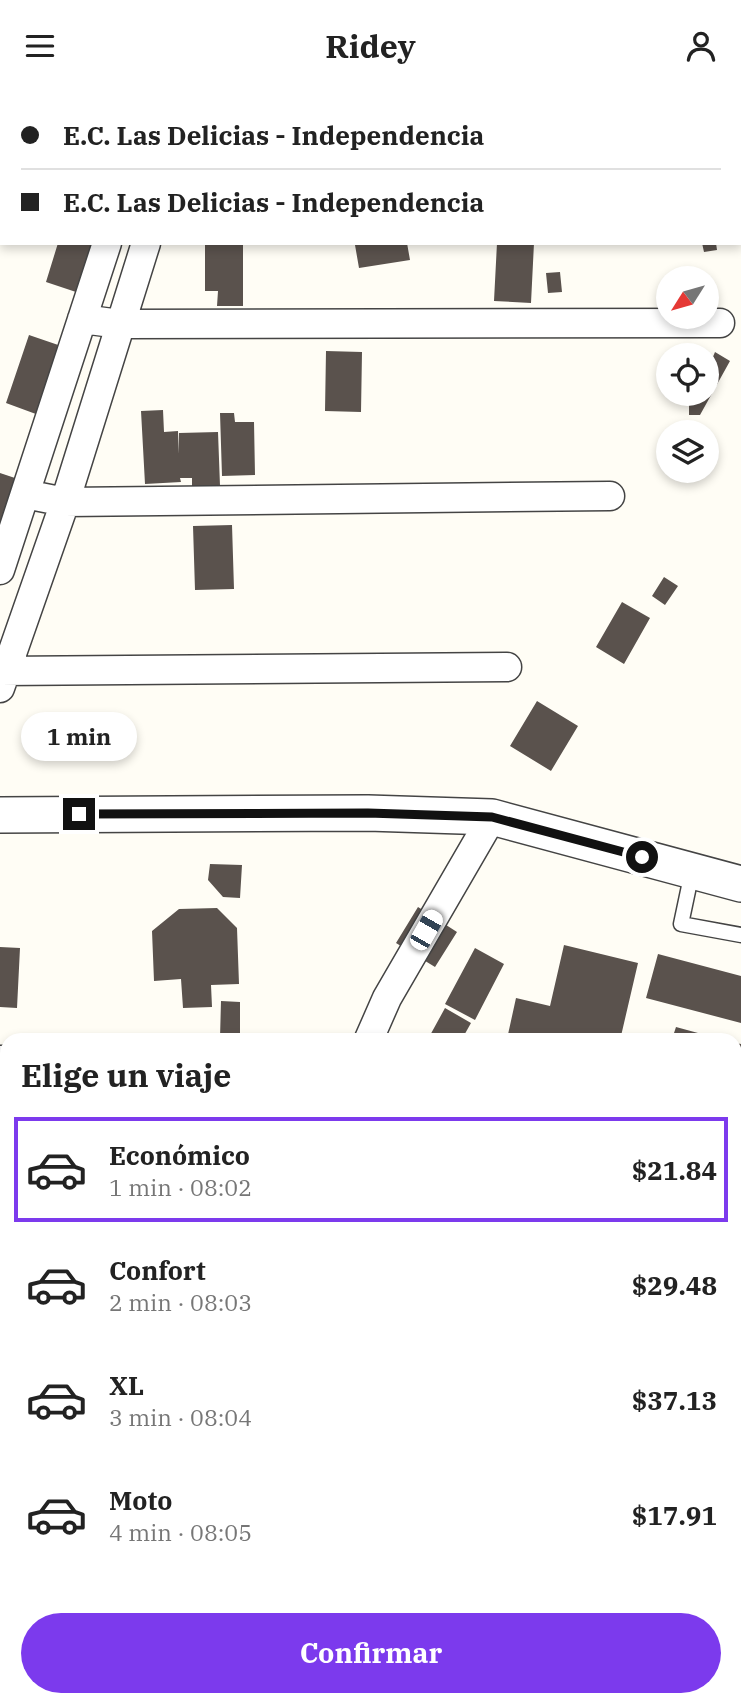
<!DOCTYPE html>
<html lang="es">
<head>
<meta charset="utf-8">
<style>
	:root { --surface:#fff; --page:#f2f2f2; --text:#222; --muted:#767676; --line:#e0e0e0; --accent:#7c3aed }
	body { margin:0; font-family:"IBM Plex Serif",serif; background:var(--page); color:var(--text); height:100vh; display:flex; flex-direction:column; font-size:26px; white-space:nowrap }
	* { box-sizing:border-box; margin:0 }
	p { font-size:23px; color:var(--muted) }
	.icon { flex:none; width:38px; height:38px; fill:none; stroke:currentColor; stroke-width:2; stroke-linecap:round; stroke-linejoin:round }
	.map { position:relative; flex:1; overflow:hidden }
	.side { position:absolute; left:0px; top:942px; width:742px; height:674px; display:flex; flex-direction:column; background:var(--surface); border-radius:21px 21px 0 0; box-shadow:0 4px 10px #0003 }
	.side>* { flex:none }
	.hud { position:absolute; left:0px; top:0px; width:742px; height:154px; box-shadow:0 4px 10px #0003; display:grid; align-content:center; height:154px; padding:0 21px; background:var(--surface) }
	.needle { width:46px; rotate:233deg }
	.fabs { position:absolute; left:656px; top:175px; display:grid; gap:14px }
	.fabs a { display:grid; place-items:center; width:63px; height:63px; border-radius:50%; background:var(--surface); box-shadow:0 4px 10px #0003; font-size:35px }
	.end { position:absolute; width:32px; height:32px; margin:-16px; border:9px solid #111; background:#fff; box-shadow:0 0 0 4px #fff }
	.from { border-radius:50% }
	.bubble { position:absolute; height:49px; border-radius:24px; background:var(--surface); box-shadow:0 4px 10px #0003; font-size:23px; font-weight:700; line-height:49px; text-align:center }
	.car { position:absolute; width:21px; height:42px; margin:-21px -10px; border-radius:9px; box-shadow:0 0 5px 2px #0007; background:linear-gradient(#fff 24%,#345 0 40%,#fff 0 76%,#345 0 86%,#fff 0) }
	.hud b { display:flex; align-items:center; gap:24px; height:66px; font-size:26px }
	.hud b+b { border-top:2px solid var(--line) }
	.hud i { width:18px; height:18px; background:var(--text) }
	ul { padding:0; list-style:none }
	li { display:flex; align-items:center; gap:21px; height:105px; margin:0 14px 10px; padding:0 7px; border:4px solid transparent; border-radius:0px }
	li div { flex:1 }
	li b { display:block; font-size:26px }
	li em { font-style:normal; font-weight:700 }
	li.selected { border-color:var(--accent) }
	li>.icon { width:63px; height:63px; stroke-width:1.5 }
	h2 { padding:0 21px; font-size:32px; line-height:84px }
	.button { display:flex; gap:14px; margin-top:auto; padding:14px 21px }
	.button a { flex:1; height:80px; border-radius:42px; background:var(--accent); color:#fff; font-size:28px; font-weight:700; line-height:80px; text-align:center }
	header { display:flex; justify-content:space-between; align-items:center; height:91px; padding:0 21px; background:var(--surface); font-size:32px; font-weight:700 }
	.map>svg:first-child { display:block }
	.building { fill:#5a524d }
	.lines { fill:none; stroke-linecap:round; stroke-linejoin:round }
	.service-casing { stroke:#444; stroke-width:17 }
	.minor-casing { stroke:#444; stroke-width:31 }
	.tertiary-casing { stroke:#444; stroke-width:38 }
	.path { stroke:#333; stroke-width:4.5; stroke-dasharray:7 3.5; stroke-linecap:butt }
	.service { stroke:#fff; stroke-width:14 }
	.minor { stroke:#fff; stroke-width:28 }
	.tertiary { stroke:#fff; stroke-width:35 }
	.route { stroke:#111; stroke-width:9 }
</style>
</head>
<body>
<header><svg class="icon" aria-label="menu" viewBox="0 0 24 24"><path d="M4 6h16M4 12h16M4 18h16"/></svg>Ridey<svg class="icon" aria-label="person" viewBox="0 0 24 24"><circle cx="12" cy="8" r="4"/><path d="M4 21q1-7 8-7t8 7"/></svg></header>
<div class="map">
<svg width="741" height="1614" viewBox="0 0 741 1614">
	<rect width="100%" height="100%" fill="#fffdf5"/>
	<!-- building -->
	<path class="building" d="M58,152H102L85,204L46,191Z
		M364,152H407L410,169L359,177L355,154Z
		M497,152H534L531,212L494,210Z
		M702,152H716L717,159L704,161Z
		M205,154H243V215H217L218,200H205Z
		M560,181L562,201L548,202L546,182Z
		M29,244L67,257L44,326L6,312Z
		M691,259L706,261V264H690Z
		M326,260L362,261L361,321L325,320Z
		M715,261L730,270L700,324H689V303H707V280Z
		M163,319L164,341L178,340L179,363V342L218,341L220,395L192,396V387H180L181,391L145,393L141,320Z
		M220,322H234L235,331H254L255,384L222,385Z
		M0,382L18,388L0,446Z
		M232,434L234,498L195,499L193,435Z
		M664,486L678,495L665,514L652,505Z
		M622,511L650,527L624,573L596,556Z
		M537,610L578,635L551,680L510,655Z
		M210,773L242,774L240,807L223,806L208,789Z
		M418,816L457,841L435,876L396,852Z
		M217,817L237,837L239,893L211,894L212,916L183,917L181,888L154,890L152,840L179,818Z
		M564,854L638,872L621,945L611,943L609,948H507L516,907L550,915Z
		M0,856L20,857L17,917L0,916Z
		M475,857L504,873L475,929L445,913Z
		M658,863L741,885V932L646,907Z
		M221,910L240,911V947H220Z
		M445,917L471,932L462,948H428Z
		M676,936L720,948H672Z
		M735,952L741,953V1006L735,1004Z
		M735,1019L741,1021V1064L735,1063Z
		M2,1068H7V1106H3Z"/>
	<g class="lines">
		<defs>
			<path id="service" d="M692,781L681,833L741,844
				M677,1614L679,1608"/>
			<path id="minor" d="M136,2L138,0
				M198,2V0
				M740,51H741
				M0,54L2,55
				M82,228L120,233L720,232
				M25,403L65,411L610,405
				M0,479L107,152
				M0,580L507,576
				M0,597L65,411L146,152
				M369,948L387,907L492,726
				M0,969H7
				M0,1365L7,1364"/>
			<path id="tertiary" d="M0,724L368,722L492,726L741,793"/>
		</defs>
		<!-- service casing -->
		<use href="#service" class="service-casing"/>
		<!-- minor casing -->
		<use href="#minor" class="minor-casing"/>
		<!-- tertiary casing -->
		<use href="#tertiary" class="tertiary-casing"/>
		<!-- path -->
		<path class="path" d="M0,1536L7,1515"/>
		<!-- service -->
		<use href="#service" class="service"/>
		<!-- minor -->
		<use href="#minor" class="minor"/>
		<!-- tertiary -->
		<use href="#tertiary" class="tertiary"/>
	</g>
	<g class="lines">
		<!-- route -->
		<path class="route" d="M79,723L368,722L492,726L642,766"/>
	</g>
</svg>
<div class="fabs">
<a><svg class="needle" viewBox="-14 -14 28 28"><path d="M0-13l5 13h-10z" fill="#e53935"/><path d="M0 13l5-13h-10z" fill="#767676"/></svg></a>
<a><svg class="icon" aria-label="locate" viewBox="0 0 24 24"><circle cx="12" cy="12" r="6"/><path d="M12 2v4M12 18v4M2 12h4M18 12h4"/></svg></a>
<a><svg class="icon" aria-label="layers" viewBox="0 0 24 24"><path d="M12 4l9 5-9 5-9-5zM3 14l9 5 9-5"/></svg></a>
</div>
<i class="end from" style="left:642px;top:766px"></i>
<i class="end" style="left:79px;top:723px"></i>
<div class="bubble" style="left:21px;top:621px;width:116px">1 min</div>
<i class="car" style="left:426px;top:839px;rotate:30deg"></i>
<div class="hud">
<b><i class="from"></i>E.C. Las Delicias - Independencia</b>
<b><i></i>E.C. Las Delicias - Independencia</b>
</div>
<section class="side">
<h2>Elige un viaje</h2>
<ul>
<li class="selected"><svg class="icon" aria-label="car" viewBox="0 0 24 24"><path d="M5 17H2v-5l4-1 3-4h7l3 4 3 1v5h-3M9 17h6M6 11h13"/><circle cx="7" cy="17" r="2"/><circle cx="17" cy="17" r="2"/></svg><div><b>Económico</b><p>1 min · 08:02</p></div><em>$21.84</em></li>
<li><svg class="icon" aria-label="car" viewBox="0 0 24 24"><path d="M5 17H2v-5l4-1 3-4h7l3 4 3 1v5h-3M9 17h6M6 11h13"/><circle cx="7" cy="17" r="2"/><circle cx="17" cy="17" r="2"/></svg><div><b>Confort</b><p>2 min · 08:03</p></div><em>$29.48</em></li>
<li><svg class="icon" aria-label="car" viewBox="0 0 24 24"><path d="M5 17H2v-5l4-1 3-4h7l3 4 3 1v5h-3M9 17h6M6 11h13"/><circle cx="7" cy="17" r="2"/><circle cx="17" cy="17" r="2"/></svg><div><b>XL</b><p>3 min · 08:04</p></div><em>$37.13</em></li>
<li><svg class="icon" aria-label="car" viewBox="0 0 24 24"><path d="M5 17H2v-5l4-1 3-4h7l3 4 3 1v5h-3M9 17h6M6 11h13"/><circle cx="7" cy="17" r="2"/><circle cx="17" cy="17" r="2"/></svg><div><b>Moto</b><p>4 min · 08:05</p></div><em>$17.91</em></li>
</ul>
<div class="button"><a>Confirmar</a></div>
</section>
</div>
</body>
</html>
